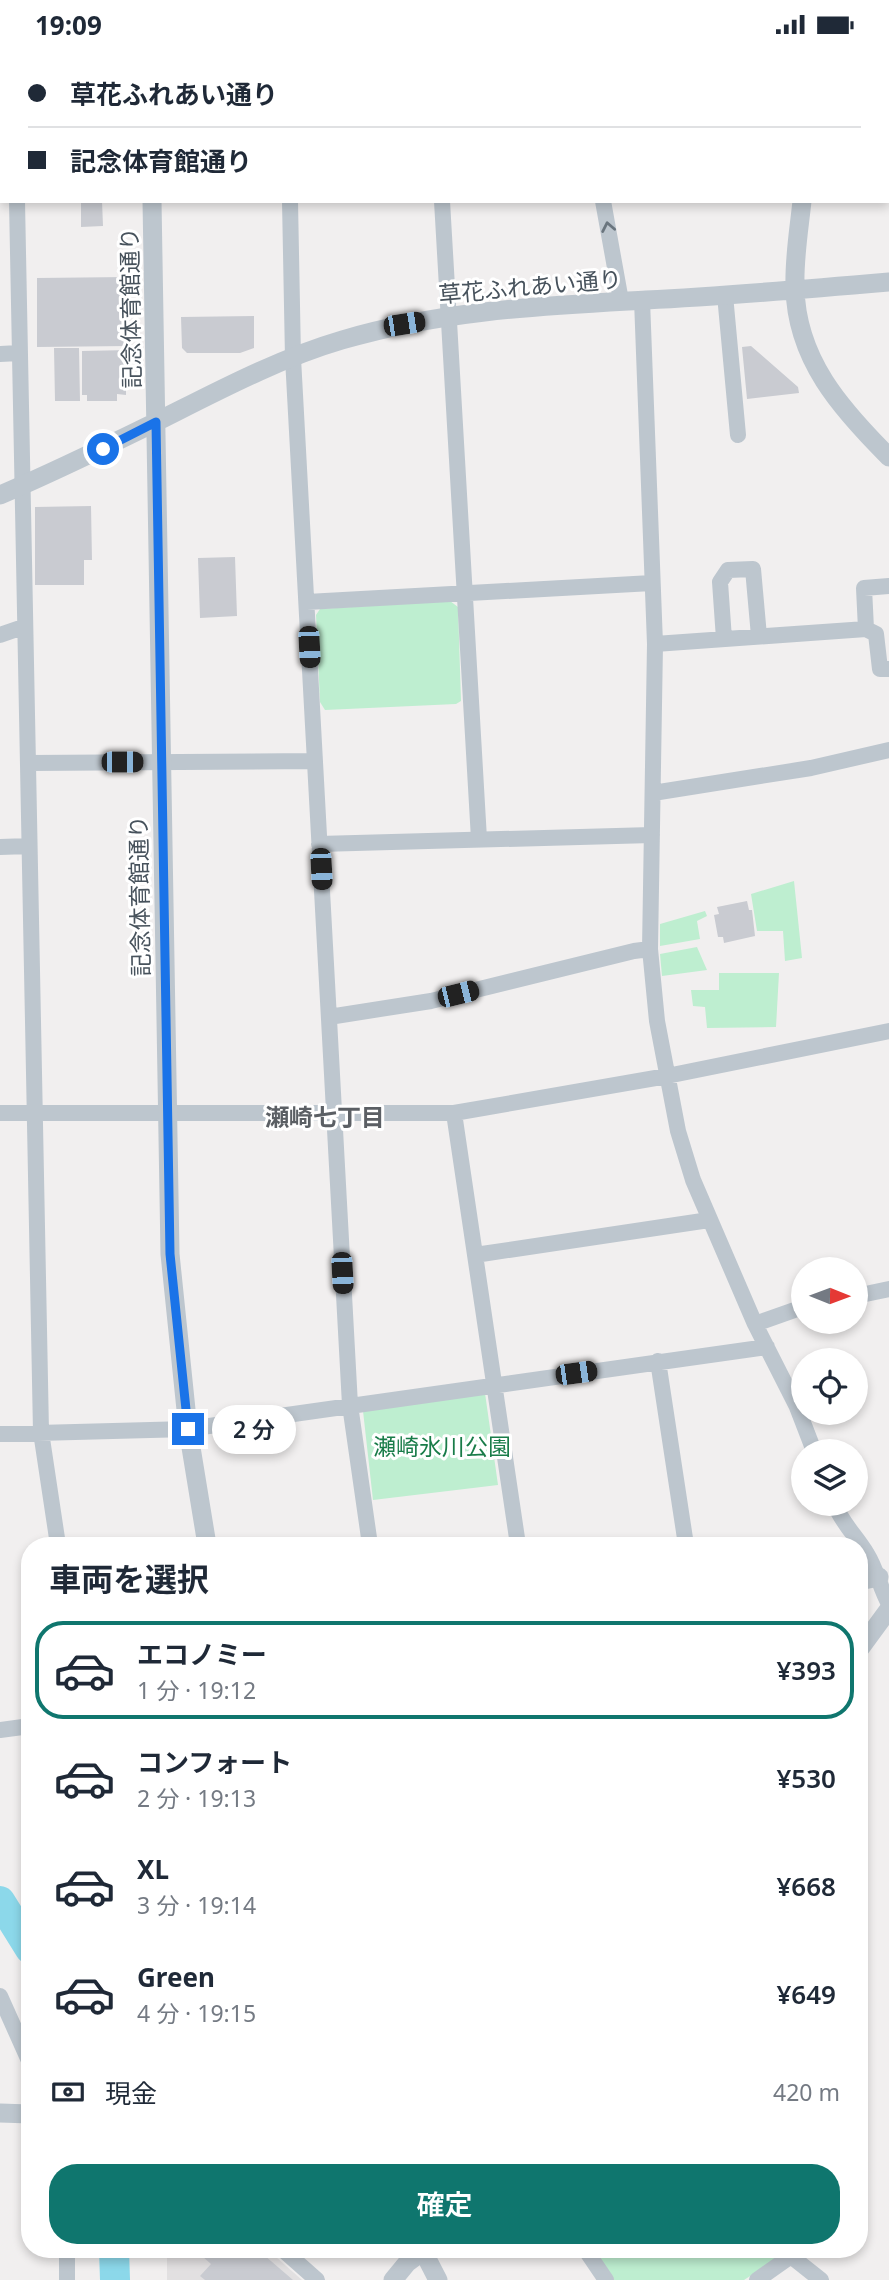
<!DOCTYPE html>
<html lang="ja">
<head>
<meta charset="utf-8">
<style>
	:root { --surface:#fff; --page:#f2f2f3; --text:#1f2937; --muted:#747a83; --line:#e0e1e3; --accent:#0f766e }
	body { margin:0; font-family:"Noto Sans","Noto Sans JP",sans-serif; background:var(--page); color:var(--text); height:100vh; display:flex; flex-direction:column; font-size:26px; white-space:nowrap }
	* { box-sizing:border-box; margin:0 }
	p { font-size:23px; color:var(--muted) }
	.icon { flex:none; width:38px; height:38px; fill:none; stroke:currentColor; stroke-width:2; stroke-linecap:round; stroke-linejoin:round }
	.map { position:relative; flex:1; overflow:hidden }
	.drawer { position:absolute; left:21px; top:1488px; width:847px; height:721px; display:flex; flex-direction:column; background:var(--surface); border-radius:28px; box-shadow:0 4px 10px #0003 }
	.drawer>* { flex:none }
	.top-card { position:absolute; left:0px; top:0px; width:889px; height:154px; box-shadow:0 4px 10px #0003; display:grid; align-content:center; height:154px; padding:0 28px; background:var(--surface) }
	.needle { width:46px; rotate:91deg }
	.fabs { position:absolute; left:791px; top:1208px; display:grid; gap:14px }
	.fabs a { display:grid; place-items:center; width:77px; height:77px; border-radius:50%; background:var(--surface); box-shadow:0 4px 10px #0003; font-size:35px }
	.end { position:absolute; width:32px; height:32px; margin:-16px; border:9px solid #1a73e8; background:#fff; box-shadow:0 0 0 4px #fff }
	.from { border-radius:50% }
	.bubble { position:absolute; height:49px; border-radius:24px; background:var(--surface); box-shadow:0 4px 10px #0003; font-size:23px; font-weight:600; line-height:49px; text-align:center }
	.car { position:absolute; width:21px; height:42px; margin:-21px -10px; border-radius:9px; box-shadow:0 0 5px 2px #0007; background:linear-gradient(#222 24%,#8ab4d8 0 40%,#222 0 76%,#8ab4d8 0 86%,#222 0) }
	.top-card b { display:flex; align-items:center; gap:24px; height:66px; font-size:26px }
	.top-card b+b { border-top:2px solid var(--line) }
	.top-card i { width:18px; height:18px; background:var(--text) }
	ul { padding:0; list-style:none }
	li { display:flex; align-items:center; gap:21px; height:98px; margin:0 14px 10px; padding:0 14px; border:4px solid transparent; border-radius:28px }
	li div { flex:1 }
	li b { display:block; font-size:26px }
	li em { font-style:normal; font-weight:600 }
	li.selected { border-color:var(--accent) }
	li>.icon { width:63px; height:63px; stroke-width:1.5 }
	h2 { padding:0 28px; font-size:32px; line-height:84px }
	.pay { display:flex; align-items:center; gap:18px; height:77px; padding:0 28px; font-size:26px }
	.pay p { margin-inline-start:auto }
	.primary-button { display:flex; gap:14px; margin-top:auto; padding:14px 28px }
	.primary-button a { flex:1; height:80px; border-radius:28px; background:var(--accent); color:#fff; font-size:28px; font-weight:600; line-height:80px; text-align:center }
	.status { display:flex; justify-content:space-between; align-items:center; height:49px; padding:0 35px; background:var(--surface); direction:ltr }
	.status svg { height:19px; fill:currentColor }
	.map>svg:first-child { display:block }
	.education { fill:#e2e0e1 }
	.green { fill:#beeed0 }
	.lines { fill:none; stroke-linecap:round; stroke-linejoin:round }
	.river { stroke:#8cd8ea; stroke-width:30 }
	.building { fill:#c9cbd1 }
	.minor { stroke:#bdc6ce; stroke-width:16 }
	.tertiary { stroke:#bdc6ce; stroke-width:19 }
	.oneway { stroke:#6a757e }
	.route { stroke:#1a73e8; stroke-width:9 }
	.labels { text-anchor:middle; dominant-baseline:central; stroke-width:6; stroke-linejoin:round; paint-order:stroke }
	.street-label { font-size:23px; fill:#47525c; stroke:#fff }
	.park-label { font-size:23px; fill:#197c49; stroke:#fff }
	.neighbourhood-label { font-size:24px; font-weight:bold; fill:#5b5f64; stroke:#fff }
</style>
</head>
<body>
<div class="status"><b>19:09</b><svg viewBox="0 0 49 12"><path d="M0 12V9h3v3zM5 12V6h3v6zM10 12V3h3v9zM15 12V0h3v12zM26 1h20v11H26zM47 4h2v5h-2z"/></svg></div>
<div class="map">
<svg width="889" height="2231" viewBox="0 0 889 2231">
	<rect width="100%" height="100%" fill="#f1efef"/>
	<!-- education -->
	<path class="education" d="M167,2200H267L302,2231H167Z"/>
	<!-- green -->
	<path class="green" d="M450,552L458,558L461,652L456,655L325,661L320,653L316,566L320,560Z
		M794,832L802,909L785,912L783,882H757L751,845Z
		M705,862L707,867L697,872L700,890L660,897V875Z
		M697,898L707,921L662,927L660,905Z
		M719,924H779L776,978L707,979L705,958L693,957L691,941H719Z
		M485,1344L498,1436L373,1451L363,1362Z
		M603,2200H767L778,2209L744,2231H614L595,2206Z"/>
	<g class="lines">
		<!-- river -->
		<path class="river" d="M0,1852L30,1900
			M114,2200L115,2231"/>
	</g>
	<!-- building -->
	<path class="building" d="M81,152H102L103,177L81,178Z
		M127,228L128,297L37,298V229Z
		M254,267V299L240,304H187L182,299L181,268Z
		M751,297L798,338L799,344L747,350L742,298Z
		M54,299H79L80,352H55Z
		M129,301V340H126V346L117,345V352H87V346H82V302Z
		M91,457L92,511H84V536H35V458Z
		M235,508L237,567L200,569L198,509Z
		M747,852L749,861H752L755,887L724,894L723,888H718L714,866L719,865L717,858Z
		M194,2200H257L293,2231H205L200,2227L211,2215Z"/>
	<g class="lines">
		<!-- minor -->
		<path class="minor" d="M14,0V2
			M287,0V2
			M433,0V2
			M567,0L568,2
			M0,53H2
			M17,152L41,1383L58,1496
			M290,152L293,309L350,1356L370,1496
			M442,152L479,790
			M603,152L621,252
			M725,246L738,386
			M642,251L655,595L650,900L657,972L678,1082L693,1131L755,1275L797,1358L814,1402
			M0,305L19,304
			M307,553L652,534
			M866,580L876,585L880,620H889
			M0,586L23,578
			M724,590L720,533L728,521L753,520L759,587
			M655,595L866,580L864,539L889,537
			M29,714L314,712
			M653,744L811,719L889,701
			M319,795L652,786
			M0,798L29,797
			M329,968L431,952L634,902L650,900
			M0,1064H454L667,1027L889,982
			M454,1064L518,1496
			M475,1206L709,1171
			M856,1247L889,1240
			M755,1275L803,1258
			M658,1312L686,1496
			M0,1385L188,1380L767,1298
			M834,1454C841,1473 857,1488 867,1505C877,1521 880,1539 889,1555
			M0,1681L30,1677
			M0,1947L30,2014
			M67,2200V2231
			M282,2200L317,2231
			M585,2200L606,2231
			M782,2200L821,2231
			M757,2231L791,2207"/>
		<!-- tertiary -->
		<path class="tertiary" d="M150,0V2
			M825,2V0
			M152,152L170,1205L188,1380L207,1496
			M802,152C799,181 794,209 795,238C796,310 841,360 889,408
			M0,446C52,424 103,399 154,374C214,344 277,310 342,291C444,261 541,257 646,251C727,247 808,240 889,233
			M859,1532L879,1528
			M859,1601L889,1560
			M0,2064L30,2065
			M422,2200L438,2231
			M393,2231L407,2214L423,2202"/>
	</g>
	<!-- one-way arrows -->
	<defs><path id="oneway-chevron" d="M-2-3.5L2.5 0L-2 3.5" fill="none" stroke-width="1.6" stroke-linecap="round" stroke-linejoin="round" transform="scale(1.75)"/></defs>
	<use class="oneway" href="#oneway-chevron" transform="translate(608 178) rotate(-101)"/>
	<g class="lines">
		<!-- route -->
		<path class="route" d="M103,400L156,373L170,1205L188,1380"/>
	</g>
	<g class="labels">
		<!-- street labels -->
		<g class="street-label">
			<text transform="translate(530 237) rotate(-5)">草花ふれあい通り</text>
			<text transform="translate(130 259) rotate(-91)">記念体育館通り</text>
			<text transform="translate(139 847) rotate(-91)">記念体育館通り</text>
		</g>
		<!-- park labels -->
		<g class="park-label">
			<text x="442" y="1397">瀬崎氷川公園</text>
		</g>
		<!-- neighbourhood labels -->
		<g class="neighbourhood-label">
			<text x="325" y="1067">瀬崎七丁目</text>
		</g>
	</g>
</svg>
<div class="fabs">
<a><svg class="needle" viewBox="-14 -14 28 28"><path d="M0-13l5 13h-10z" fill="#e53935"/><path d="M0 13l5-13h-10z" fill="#747a83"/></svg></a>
<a><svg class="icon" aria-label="locate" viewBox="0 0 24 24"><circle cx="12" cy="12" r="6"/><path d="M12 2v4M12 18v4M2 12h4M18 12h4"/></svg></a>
<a><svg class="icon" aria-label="layers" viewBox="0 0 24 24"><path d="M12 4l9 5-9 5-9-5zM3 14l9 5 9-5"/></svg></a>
</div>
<i class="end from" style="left:103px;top:400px"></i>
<i class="end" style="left:188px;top:1380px"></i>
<div class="bubble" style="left:212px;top:1356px;width:84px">2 分</div>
<i class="car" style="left:404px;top:275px;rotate:81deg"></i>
<i class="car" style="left:309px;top:598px;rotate:177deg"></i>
<i class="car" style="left:122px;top:713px;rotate:90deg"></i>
<i class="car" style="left:321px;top:820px;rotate:177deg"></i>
<i class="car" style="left:458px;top:945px;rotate:76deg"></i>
<i class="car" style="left:342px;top:1224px;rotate:177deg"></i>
<i class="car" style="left:576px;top:1324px;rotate:82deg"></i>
<div class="top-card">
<b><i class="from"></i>草花ふれあい通り</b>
<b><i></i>記念体育館通り</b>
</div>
<section class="drawer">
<h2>車両を選択</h2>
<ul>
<li class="selected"><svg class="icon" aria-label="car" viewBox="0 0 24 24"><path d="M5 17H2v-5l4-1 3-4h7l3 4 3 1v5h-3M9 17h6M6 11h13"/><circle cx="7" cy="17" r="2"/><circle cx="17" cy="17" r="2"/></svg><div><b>エコノミー</b><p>1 分 · 19:12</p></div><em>¥393</em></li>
<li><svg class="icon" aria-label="car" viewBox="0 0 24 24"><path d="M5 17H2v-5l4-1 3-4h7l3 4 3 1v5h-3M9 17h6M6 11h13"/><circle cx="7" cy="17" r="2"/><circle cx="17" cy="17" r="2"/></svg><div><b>コンフォート</b><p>2 分 · 19:13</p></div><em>¥530</em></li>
<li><svg class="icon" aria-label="car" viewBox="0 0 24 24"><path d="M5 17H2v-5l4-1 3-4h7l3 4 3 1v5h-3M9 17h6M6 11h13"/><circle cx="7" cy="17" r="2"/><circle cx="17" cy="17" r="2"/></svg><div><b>XL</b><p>3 分 · 19:14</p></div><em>¥668</em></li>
<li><svg class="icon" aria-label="car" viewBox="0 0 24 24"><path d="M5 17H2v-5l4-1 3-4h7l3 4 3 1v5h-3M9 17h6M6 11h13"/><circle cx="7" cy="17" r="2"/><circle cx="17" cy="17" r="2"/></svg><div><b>Green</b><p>4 分 · 19:15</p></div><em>¥649</em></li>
</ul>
<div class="pay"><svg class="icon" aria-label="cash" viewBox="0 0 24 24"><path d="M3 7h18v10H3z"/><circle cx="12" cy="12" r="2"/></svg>現金<p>420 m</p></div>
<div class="primary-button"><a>確定</a></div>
</section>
</div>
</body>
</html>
